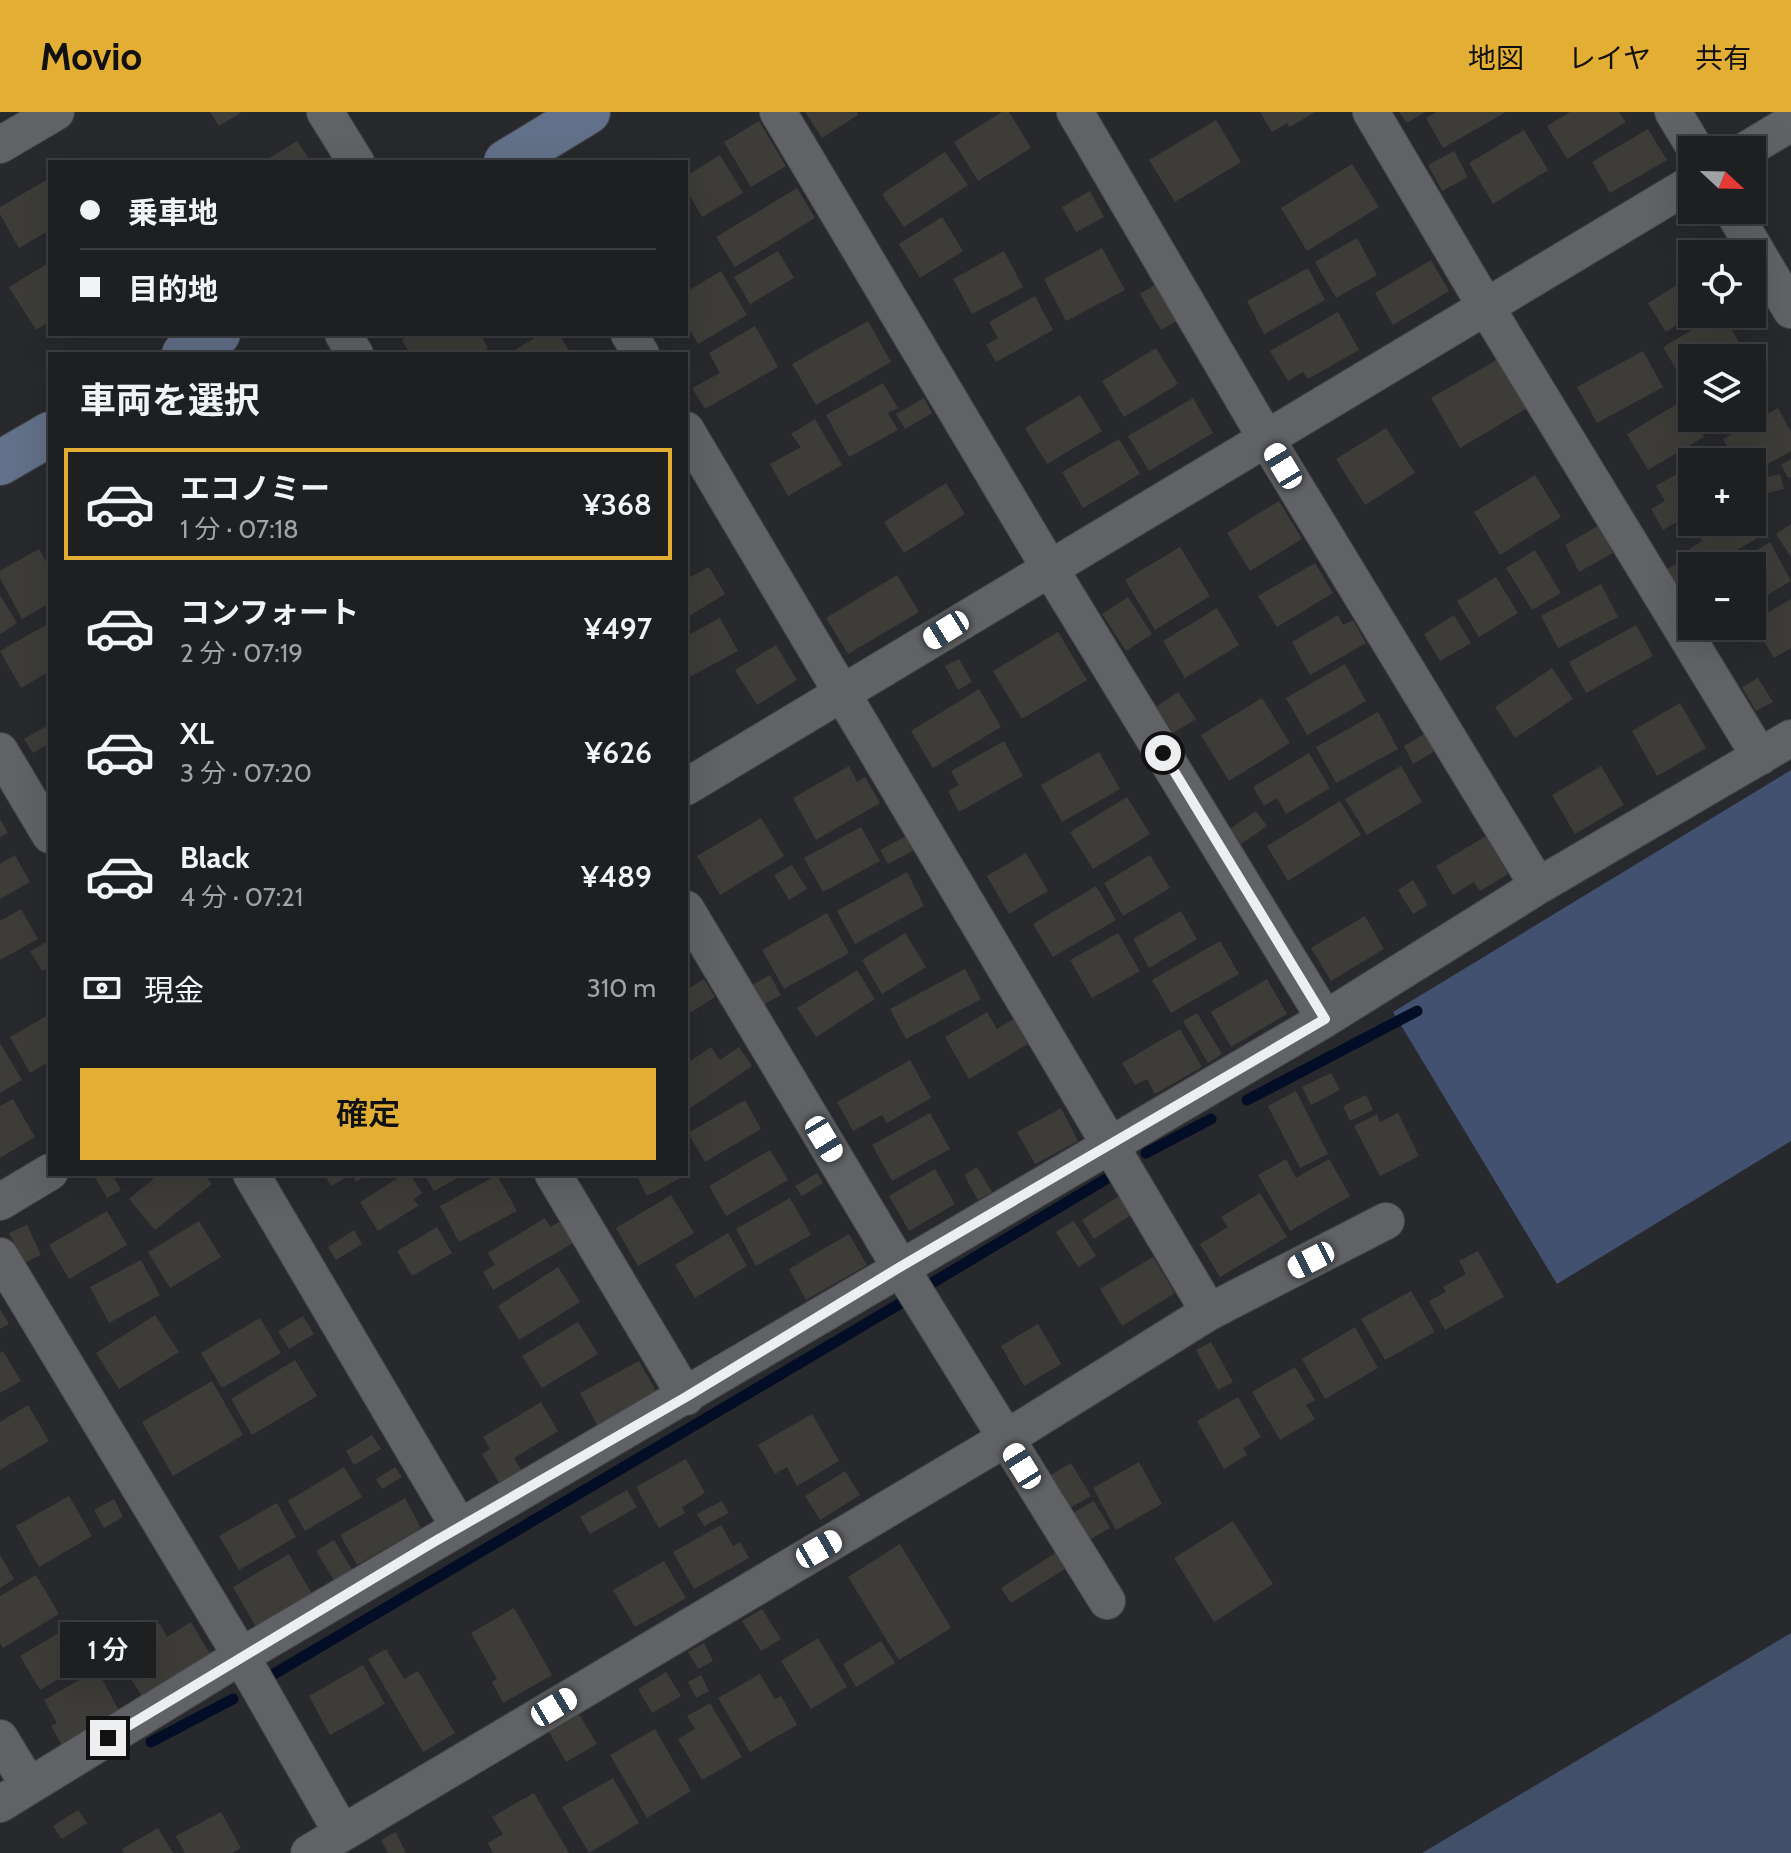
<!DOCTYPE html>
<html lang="ja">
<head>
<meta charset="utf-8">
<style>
	:root { --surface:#1d1f21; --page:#2a2c2e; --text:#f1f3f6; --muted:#a0a2a5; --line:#3b3d3f; --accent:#e2af34 }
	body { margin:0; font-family:Cabin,"Noto Sans JP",sans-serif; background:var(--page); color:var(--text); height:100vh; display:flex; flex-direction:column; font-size:30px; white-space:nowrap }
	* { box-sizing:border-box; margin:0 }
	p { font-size:26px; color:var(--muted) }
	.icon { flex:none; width:44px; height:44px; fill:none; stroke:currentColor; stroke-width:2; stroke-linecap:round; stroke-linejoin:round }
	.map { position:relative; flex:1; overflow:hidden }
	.side { position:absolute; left:48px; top:240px; width:640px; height:824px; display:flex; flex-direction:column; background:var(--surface); border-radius:0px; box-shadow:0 8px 32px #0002,0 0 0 2px var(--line) }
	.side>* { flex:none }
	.guide { position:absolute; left:48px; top:48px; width:640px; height:176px; border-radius:0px; box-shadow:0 8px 32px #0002,0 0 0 2px var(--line); display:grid; align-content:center; height:176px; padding:0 32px; background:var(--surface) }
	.needle { width:52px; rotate:112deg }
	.buttons { position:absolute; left:1678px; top:24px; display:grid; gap:16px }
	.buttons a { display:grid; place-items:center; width:88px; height:88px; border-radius:0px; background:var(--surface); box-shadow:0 8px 32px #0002,0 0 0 2px var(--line); font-size:40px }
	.end { position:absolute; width:36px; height:36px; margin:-18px; border:10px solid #eceef0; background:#111; box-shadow:0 0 0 4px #111 }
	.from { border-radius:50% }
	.bubble { position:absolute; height:56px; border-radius:0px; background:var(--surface); box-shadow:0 8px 32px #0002,0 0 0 2px var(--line); font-size:26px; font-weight:600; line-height:56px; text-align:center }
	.car { position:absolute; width:24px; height:48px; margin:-24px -12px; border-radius:10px; box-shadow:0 0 6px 2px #0007; background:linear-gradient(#fff 24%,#345 0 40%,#fff 0 76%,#345 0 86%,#fff 0) }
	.guide b { display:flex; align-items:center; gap:28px; height:76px; font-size:30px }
	.guide b+b { border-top:2px solid var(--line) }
	.guide i { width:20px; height:20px; background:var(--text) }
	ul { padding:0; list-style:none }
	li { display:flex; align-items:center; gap:24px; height:112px; margin:0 16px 12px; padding:0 16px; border:4px solid transparent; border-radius:0px }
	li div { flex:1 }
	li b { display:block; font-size:30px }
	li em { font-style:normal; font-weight:600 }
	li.on { border-color:var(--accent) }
	li>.icon { width:72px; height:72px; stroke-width:1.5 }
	h2 { padding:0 32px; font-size:36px; line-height:96px }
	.pay { display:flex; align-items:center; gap:20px; height:88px; padding:0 32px; font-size:30px }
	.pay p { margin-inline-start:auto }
	.button { display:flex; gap:16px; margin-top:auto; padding:16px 32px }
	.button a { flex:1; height:92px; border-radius:0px; background:var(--accent); color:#111; font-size:32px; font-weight:600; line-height:92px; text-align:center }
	header { display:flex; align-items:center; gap:48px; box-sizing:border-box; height:112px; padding:0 40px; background:var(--accent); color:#111 }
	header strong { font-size:38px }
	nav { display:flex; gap:44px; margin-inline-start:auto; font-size:28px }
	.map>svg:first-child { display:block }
	.green { fill:#414f69 }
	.forest { fill:#41516f }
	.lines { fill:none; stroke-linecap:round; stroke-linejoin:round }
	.stream { stroke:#040d26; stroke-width:11 }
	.building { fill:#3d3c38 }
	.street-casing { stroke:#45474a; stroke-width:38 }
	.secondary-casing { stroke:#45474a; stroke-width:46 }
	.street { stroke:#606265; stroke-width:36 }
	.secondary { stroke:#627089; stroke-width:44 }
	.route { stroke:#eceef0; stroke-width:10 }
</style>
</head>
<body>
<header>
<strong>Movio</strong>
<nav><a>地図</a><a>レイヤ</a><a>共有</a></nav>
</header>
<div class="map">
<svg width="1791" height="1741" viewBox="0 0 1791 1741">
	<rect width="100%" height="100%" fill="#27292c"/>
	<!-- green -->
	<path class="green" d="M1791,1521V1741H1422Z"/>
	<!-- forest -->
	<path class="forest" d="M1791,658V1029L1557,1172L1393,900Z"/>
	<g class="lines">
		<!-- stream -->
		<path class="stream" d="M1247,988L1417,899
			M1146,1041L1211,1007
			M932,1171L1111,1064
			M274,1562L901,1191
			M151,1630L233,1587"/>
	</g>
	<!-- building -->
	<path class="building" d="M210,0H242L219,14Z
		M805,0H857L858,3L822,26Z
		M1002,0H1009L1031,36L978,69L954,30Z
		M1260,0H1315L1290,15L1287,11L1272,20Z
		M1399,0H1425L1407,11Z
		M1436,0H1506L1443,36L1426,6Z
		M1570,0H1619L1626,10L1567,47L1547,14Z
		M1216,8L1241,50L1175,90L1149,48Z
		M759,9L786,54L751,75L724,30Z
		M1648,17L1667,48L1610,81L1592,50Z
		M1524,18L1548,58L1493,92L1469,51Z
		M297,29L311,50H263Z
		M1454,39L1468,65L1442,79L1428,53Z
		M945,40L968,73L904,115L882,82Z
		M720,43L743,81L702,105L686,77V64Z
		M1352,52L1379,95L1307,139L1281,96Z
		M50,66V118L19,136L0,102V95Z
		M797,76L815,106L735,155L716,125Z
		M1090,79L1104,105L1076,120L1062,95Z
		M942,105L963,139L920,166L899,132Z
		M1357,126L1377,163L1336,186L1315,150Z
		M1102,136L1125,178L1066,209L1044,167Z
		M778,139L794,166L750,192L734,165Z
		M1004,139L1023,175L972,202L953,167Z
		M1692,147V203L1666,220L1648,191L1685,168L1678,156Z
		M1431,148L1449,179L1393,213L1375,181Z
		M50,150V209L36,218L9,175Z
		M1308,156L1325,188L1264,222L1247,189Z
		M721,159L747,203L698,232L686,211V180Z
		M1156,172L1178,208L1161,218L1140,182Z
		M1035,184L1053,218L996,250L986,233L998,226L989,210Z
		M1338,200L1359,238L1308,267L1303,260L1288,269L1270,239Z
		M1719,202H1722L1743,237L1728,246H1692V268L1685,272L1663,235Z
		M868,209L891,250L816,293L792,252Z
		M755,214L778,255L705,297L692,276L720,261L709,241Z
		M412,222H480L488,236L478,242H410L402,228Z
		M541,222H559L571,242H508Z
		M1156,236L1178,272L1124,305L1102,269Z
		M1643,239L1663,275L1597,311L1577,275Z
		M1500,246L1529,295L1460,336L1431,286Z
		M1752,270L1763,290L1752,296Z
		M883,271L898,296L888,301L898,318L849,345L826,303Z
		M1080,283L1102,319L1047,352L1025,316Z
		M924,286L932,301L905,317L896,302Z
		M1193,286L1213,321L1149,359L1128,324Z
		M1682,289L1704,325L1648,358L1627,322Z
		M1778,296L1791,320V339L1752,361V350H1736L1723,327Z
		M1706,306H1736L1713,319Z
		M815,307L842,353L788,384L770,352L801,335L791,322Z
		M1386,316L1415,361L1365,393L1336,347Z
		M1119,327L1140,362L1083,396L1062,360Z
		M1716,338L1724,350H1696Z
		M1791,347V365L1788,366L1781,353Z
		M1692,353V401L1663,418L1651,397L1665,389L1656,374Z
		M1780,362L1784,377L1755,384L1752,369Z
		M1535,363L1561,405L1500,443L1474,400Z
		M946,371L965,402L904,441L884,410Z
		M1279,389L1302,427L1250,459L1227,421Z
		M1752,393L1768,420L1710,454H1699L1689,437L1702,429L1697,419L1711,410H1752Z
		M1791,412V445L1776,422Z
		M1598,414L1613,441L1579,460L1565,433Z
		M1770,430L1791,469L1752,492V454H1731Z
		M1180,435L1210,484L1155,518L1125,468Z
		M39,437L50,457V491L22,507L0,466V459Z
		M1535,438L1561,481L1532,498L1506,456Z
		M1686,447L1692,461L1674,471L1667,457Z
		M1315,451L1333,481L1277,515L1258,484Z
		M709,455L725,482L686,506V467Z
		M897,463L919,500L848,542L826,506Z
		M1496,465L1518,501L1479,525L1457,489Z
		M1601,472L1618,505L1558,536L1541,504Z
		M0,483L17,511L0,522Z
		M1128,485L1152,522L1126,539L1102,502Z
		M1791,487V536L1774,546L1752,510Z
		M1217,496L1239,533L1185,566L1163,529Z
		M1338,503L1343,513L1353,508L1366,531L1310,563L1292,530Z
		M1454,503L1471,531L1440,549L1424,522Z
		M720,506L738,539L686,567V524Z
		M46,513L50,520V559L21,576L0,539Z
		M1636,513L1653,544L1586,581L1569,550Z
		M1058,520L1087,568L1022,607L993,559Z
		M776,533L797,568L757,593L735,558Z
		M959,547L972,570L958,578L945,554Z
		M1345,552L1366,589L1307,623L1286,586Z
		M1552,556L1573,587L1515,626L1495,595Z
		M1758,566L1773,590L1756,599L1742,575Z
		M979,577L1001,615L933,656L911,619Z
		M1178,580L1196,607L1173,621L1156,595Z
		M1262,586L1290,631L1229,669L1201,623Z
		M1680,591L1706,636L1657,664L1632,619Z
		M1378,600L1398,637L1336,671L1316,635Z
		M50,612V631L33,641L24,627Z
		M1429,619L1439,637L1413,652L1404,634Z
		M1004,629L1023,664L959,700L948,679L959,673L951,659Z
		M1099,640L1120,677L1062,710L1041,673Z
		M1309,641L1330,676L1286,702L1277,686L1264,694L1253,675Z
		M849,654L857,670L865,665L880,691L816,728L793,686Z
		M1401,654L1422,690L1367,723L1345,687Z
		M1601,654L1624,693L1575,722L1552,683Z
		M1127,685L1150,722L1093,757L1070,720Z
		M1340,689L1361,723L1288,769L1267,734Z
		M1256,699L1267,714L1241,732L1230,717Z
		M761,706L784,744L720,783L697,744Z
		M0,707L8,721L0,725Z
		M861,715L880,749L823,780L804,746Z
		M908,723L916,737L888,752L880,738Z
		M1486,724L1508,762L1480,779L1474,770L1453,783L1436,754Z
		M1026,741L1048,779L1009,802L987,764Z
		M15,743L30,770L0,787V752Z
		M1150,743L1170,776L1123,804L1104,771Z
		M792,753L807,777L789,788L774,763Z
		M907,760L924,794L855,832L837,799Z
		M1413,768L1428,793L1413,802L1398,778Z
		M1096,774L1116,808L1053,845L1033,812Z
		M21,797L38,827L0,848V809Z
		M1181,799L1197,827L1149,856L1133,827Z
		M827,801L849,841L784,877L762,838Z
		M1365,804L1384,837L1331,869L1311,836Z
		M905,821L926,855L882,882L862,848Z
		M1118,821L1140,859L1092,886L1070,848Z
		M50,828V855L42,859L30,839Z
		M1220,829L1239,862L1171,901L1152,868Z
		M965,857L981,887L906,927L890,897Z
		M857,858L875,887L816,925L797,896Z
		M770,863L781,883L761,894L750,874Z
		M704,867L715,885L690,901L686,894V878Z
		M1267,867L1287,902L1231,935L1211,900Z
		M987,900L997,917L1013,907L1028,932L969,967L945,925Z
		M1197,901L1222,942L1208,951L1183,909Z
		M50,902V949L30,961L10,925Z
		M1180,917L1202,955L1155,982L1147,967L1135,973L1122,951Z
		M0,931L22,968L0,981Z
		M711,935L720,948L739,935L752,954L686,999V952Z
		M910,948L931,986L887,1011L882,1003L853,1019L837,990Z
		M1331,961L1340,978L1311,993L1302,975Z
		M1296,979L1328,1042L1300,1056L1268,994Z
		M1366,983L1373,998L1350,1009L1343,994Z
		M13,987L35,1025L0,1046V994Z
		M745,988L761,1017L705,1050L688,1021Z
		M1061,996L1078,1029L1035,1052L1017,1020Z
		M930,1001L950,1037L892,1069L872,1033Z
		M1398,1001L1419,1044L1380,1064L1354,1014L1377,1002L1380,1010Z
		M770,1038L788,1068L726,1104L709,1074Z
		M1286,1047L1296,1066L1329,1047L1350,1084L1290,1119L1258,1063Z
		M977,1055L992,1080L978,1088L964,1063Z
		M935,1057L955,1092L909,1119L889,1084Z
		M817,1061L823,1071L802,1084L795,1074Z
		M93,1062H112L121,1078L107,1086Z
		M159,1062H204L212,1072L155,1118L129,1087Z
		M324,1062H368L356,1070L352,1062L331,1074Z
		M404,1062H410L422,1081L414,1087L418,1094L378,1119L360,1090Z
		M424,1062H465L434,1079Z
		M636,1062H688L647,1084Z
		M497,1063L517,1099L459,1130L440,1094Z
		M1260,1081L1287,1125L1220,1165L1200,1132L1228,1115L1221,1105Z
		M671,1083L694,1121L638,1154L616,1116Z
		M1119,1084L1131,1103L1094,1127L1082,1108Z
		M790,1086L811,1123L756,1154L736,1117Z
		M107,1099L127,1133L69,1167L49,1133Z
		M545,1106L550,1115L561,1109L573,1131L493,1178L483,1160L495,1153L488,1141Z
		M199,1109L221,1145L170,1176L148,1140Z
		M1074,1109L1096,1144L1078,1155L1056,1120Z
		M27,1113L41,1143L24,1151L9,1121Z
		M437,1115L452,1141L412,1164L397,1139Z
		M354,1118L362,1132L336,1148L328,1135Z
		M728,1121L747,1154L695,1186L675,1153Z
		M849,1122L867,1153L806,1188L789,1157Z
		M1478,1139L1504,1185L1445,1218L1429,1189L1446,1180L1443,1175L1466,1162L1459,1149Z
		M1153,1145L1175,1181L1122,1214L1100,1177Z
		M141,1148L160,1183L109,1211L90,1175Z
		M558,1155L580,1190L519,1228L498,1194Z
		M1411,1179L1435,1220L1385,1248L1361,1207Z
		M0,1197L9,1212L0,1217Z
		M155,1203L179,1240L119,1277L96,1241Z
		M303,1204L314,1222L289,1237L278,1219Z
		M260,1206L281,1241L222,1276L201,1241Z
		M578,1210L598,1242L542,1276L522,1244Z
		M1038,1212L1061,1252L1024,1274L1001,1234Z
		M1355,1215L1378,1256L1325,1287L1302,1247Z
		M1211,1230L1233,1270L1218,1278L1196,1238Z
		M3,1239L21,1269L0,1281V1241Z
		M295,1248L317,1284L252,1323L231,1287Z
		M639,1249L657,1281L597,1313L580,1281Z
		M1295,1255L1315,1288L1306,1293L1315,1307L1280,1328L1252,1280Z
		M212,1269L243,1323L173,1364L142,1310Z
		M1238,1285L1261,1325L1243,1336L1247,1343L1224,1357L1197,1309Z
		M541,1290L558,1319L514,1346L521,1358L499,1371L482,1342L490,1337L483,1325Z
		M28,1293L49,1329L0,1358V1310Z
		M812,1302L839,1349L797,1374L787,1355L775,1362L758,1333Z
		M372,1323L381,1337L354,1353L346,1339Z
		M686,1347L705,1381L682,1395L685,1401L659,1416L636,1375Z
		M1139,1350L1162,1392L1116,1418L1093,1376Z
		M1071,1351L1091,1384L1068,1397L1049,1364Z
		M344,1355L362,1385L305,1419L288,1389Z
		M395,1355L402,1365L382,1377L376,1367Z
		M845,1359L860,1383L820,1408L805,1384Z
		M627,1378L637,1395L590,1422L580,1405Z
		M69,1384L92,1424L39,1455L16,1414Z
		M405,1386L421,1416L357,1453L340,1423Z
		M114,1387L123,1405L104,1416L94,1398Z
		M722,1389L729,1401L704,1414L697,1402Z
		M1094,1389L1110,1416L1084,1431L1069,1403Z
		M277,1391L296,1425L239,1458L219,1424Z
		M1233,1409L1273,1472L1214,1510L1174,1446Z
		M721,1413L733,1434L740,1430L749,1446L694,1477L673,1440Z
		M334,1428L353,1459L335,1470L316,1439Z
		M900,1432L951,1516L899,1548L848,1465Z
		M1055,1441L1065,1457L1011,1491L1001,1476Z
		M289,1442L312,1482L256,1515L233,1475Z
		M0,1443L14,1467L0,1476Z
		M664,1449L686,1486L635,1515L613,1478Z
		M36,1463L59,1502L3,1536L0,1531V1484Z
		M514,1496L552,1563L503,1591L492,1570L497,1567L471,1521Z
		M762,1497L781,1527L761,1539L742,1509Z
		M191,1510L210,1542L141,1583L114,1539L160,1512L167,1525Z
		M67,1516L87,1550L40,1578L20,1544Z
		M818,1526L847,1575L811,1597L781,1549Z
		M881,1529L895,1551L856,1575L843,1552Z
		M704,1531L713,1549L698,1557L688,1540Z
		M386,1537L404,1567L418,1559L455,1621L423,1640L368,1547Z
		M363,1553L385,1592L330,1623L309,1584Z
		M97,1558L121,1602L63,1635L51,1614L57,1611L44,1588Z
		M666,1560L681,1584L652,1601L638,1577Z
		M760,1562L775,1587L781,1584L797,1613L750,1640L718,1586Z
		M701,1563L709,1579L696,1586L688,1570Z
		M710,1591L742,1645L702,1668L678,1627L695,1617L687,1604Z
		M579,1602L597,1632L566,1650L549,1620Z
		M655,1617L691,1679L647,1706L610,1643Z
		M613,1666L639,1711L589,1741L562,1695Z
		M534,1681L569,1741H493L488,1731L503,1722L492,1705Z
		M78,1698L87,1711L62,1727L53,1714Z
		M221,1700L241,1736L232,1741H185L176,1724Z
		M158,1716L173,1741H124L122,1737Z
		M396,1720L406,1741H388L381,1728Z"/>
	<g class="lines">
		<defs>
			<path id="street" d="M325,0L356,50
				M778,0L1049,455L1325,907
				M1075,0L1267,328L1538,774
				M1371,0L1486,195L1760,645
				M1673,0L1696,38
				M0,33L56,0
				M1746,38L1791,11
				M1732,98L1791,198
				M343,222L355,242
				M629,222L641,242
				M686,318L1209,1200
				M0,639L50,723
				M686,675L1692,71
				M686,797L900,1155L1107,1489
				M251,1062L459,1415
				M553,1062L686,1285
				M0,1090L50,1060
				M0,1144L241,1544L342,1721
				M0,1626L29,1674
				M0,1692L241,1544L1325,907L1538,774L1791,626
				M309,1741L1005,1327L1209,1200L1386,1109"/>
			<path id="secondary" d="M506,50L588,0
				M184,242L218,222
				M0,351L50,322"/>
		</defs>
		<!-- street casing -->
		<use href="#street" class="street-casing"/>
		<!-- secondary casing -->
		<use href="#secondary" class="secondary-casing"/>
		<!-- street -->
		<use href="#street" class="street"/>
		<!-- secondary -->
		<use href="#secondary" class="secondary"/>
	</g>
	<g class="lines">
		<!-- route -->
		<path class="route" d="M108,1626L432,1431L686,1285L900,1155L1325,907L1163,641"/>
	</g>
</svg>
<div class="buttons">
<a><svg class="needle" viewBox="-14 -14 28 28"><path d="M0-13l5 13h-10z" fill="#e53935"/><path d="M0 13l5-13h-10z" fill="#a0a2a5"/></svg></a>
<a><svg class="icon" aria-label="locate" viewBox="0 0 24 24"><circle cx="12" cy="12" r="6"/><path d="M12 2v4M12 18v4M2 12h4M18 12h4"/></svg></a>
<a><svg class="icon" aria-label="layers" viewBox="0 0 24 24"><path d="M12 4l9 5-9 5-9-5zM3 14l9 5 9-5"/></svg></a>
<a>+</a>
<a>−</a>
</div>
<i class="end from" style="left:1163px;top:641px"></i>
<i class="end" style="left:108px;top:1626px"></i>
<div class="bubble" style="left:60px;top:1510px;width:96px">1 分</div>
<i class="car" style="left:1283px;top:354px;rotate:329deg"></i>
<i class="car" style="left:946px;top:518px;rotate:238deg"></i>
<i class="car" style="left:824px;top:1027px;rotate:149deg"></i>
<i class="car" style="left:1311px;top:1148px;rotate:243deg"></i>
<i class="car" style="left:1022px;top:1354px;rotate:328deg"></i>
<i class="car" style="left:819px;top:1437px;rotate:60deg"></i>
<i class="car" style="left:554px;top:1595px;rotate:59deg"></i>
<div class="guide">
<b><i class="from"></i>乗車地</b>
<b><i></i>目的地</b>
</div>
<section class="side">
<h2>車両を選択</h2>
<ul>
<li class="on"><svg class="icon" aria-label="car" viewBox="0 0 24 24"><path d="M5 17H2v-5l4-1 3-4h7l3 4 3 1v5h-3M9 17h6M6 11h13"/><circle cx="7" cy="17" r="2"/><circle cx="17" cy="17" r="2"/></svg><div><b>エコノミー</b><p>1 分 · 07:18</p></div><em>¥368</em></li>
<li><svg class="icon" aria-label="car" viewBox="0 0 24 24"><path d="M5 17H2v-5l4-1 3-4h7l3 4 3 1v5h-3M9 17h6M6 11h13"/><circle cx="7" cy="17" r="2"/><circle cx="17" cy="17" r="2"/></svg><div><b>コンフォート</b><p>2 分 · 07:19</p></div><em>¥497</em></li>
<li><svg class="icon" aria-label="car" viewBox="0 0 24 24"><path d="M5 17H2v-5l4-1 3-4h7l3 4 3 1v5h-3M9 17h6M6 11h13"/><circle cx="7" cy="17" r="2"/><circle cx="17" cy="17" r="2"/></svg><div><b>XL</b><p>3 分 · 07:20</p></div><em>¥626</em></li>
<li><svg class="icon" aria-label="car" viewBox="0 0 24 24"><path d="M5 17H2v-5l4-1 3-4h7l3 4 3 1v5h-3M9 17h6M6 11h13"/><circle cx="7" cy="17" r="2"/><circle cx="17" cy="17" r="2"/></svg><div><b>Black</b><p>4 分 · 07:21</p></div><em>¥489</em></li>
</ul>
<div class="pay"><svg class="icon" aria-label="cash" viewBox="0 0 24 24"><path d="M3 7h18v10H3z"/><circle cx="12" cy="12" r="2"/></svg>現金<p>310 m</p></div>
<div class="button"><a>確定</a></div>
</section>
</div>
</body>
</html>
